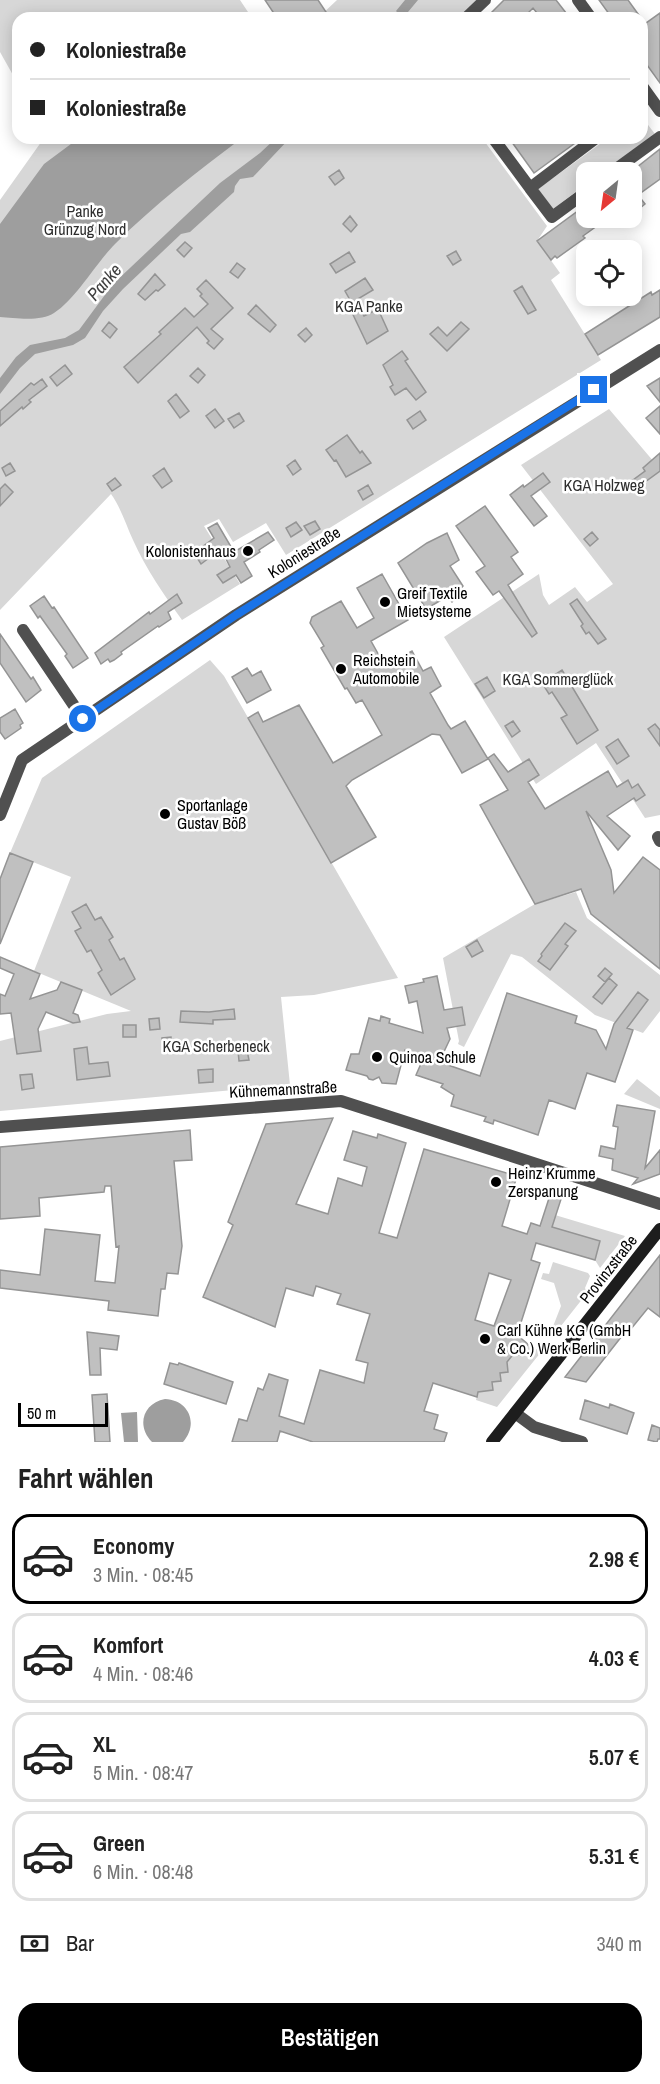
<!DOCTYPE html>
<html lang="de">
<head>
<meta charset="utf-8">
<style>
	:root { --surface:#fff; --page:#f2f2f2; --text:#222; --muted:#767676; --line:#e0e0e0; --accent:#000 }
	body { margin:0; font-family:"Archivo Narrow",sans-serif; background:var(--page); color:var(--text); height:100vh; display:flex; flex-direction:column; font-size:22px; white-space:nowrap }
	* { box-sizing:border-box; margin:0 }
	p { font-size:20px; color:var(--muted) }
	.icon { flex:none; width:33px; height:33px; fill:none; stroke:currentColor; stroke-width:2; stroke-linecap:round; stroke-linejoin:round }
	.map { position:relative; height:1442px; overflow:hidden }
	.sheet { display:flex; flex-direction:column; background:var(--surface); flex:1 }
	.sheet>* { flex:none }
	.hud { position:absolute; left:12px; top:12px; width:636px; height:132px; border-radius:18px; box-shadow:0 3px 15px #0003; display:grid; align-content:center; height:132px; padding:0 18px; background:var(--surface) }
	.needle { width:39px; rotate:209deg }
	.tools { position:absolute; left:576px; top:162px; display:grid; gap:12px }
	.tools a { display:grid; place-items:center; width:66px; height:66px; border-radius:12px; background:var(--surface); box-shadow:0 3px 15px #0003; font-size:30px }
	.scale { position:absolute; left:18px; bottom:15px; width:90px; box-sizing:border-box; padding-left:6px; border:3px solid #000; border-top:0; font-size:16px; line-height:21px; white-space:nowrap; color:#000; -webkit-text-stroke:4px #fff; paint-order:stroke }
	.end { position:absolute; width:27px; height:27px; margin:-14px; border:8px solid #1a73e8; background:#fff; box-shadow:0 0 0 3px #fff }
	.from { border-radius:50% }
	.hud b { display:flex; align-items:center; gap:21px; height:57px; font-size:22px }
	.hud b+b { border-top:2px solid var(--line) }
	.hud i { width:15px; height:15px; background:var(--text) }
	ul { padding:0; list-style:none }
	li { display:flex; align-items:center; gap:18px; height:90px; margin:0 12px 9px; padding:0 6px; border:3px solid var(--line); border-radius:18px }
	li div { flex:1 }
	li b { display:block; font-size:22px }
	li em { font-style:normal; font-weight:600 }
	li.current { border-color:var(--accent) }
	li>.icon { width:54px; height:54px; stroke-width:1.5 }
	h2 { padding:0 18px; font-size:27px; line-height:72px }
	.pay { display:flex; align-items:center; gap:15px; height:66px; padding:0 18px; font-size:22px }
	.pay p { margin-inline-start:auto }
	.button { display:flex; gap:12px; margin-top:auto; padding:12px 18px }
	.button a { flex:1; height:69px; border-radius:18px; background:var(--accent); color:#fff; font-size:24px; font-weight:600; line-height:69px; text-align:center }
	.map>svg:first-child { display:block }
	.green { fill:#d7d7d7 }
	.water { fill:#9e9e9e }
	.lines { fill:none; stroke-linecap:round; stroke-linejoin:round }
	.stream { stroke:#9e9e9e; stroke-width:4 }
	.building { fill:#c0c0c0; stroke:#949494; stroke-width:1.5; fill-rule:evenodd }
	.minor { stroke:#505050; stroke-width:12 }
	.secondary { stroke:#1d1d1d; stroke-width:12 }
	.route { stroke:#1a73e8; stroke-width:8 }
	.poi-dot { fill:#000; stroke:#fff; stroke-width:2 }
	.labels { text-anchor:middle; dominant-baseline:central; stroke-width:5; stroke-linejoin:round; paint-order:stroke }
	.park-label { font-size:16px; fill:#2e2e2e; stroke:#fff }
	.poi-label { font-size:16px; fill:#000; stroke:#fff; text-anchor:start }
	.street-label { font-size:16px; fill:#000; stroke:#fff }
	.water-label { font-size:18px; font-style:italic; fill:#3f3f3f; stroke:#fff }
</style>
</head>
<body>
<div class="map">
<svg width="660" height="1442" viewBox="0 0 660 1442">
	<rect width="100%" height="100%" fill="#fff"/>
	<!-- green -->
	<path class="green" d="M0,0H240L252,18H18V84L0,52Z
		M337,0H478L459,18H318Z
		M642,117L655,134L602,172H586V184L553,209L538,189L608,138H642Z
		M44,138H482L547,226L537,241L560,273L551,280L601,360L286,555L266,523L233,542L219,519L204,526L240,584L182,620C164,595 146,569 133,540C126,525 121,508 111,494L0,610V200Z
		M609,409L660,469V815L645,818L596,743L536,784L444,637L539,574L543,595L549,605L575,587L587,602L613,584L521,465Z
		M210,660L224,676L398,978L314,995L281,997L290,1085L0,1111V1041L107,1014L131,1011L34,971L71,877L10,853L42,778Z
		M576,892L587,918L660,975V1011L643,1033L595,1015L522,957L511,954L464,1047L458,1044L459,1041L443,958L535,904Z
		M637,1079L660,1097V1109L624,1094Z
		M545,1212L625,1236L600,1268L595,1260L600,1241L544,1225L541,1226Z
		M553,1262L588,1273L590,1276L585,1288L587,1293L557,1331L552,1329L561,1306L554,1283L541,1279L543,1273L549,1274Z
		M528,1344L541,1352L497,1407L476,1400L478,1392L493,1390L492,1382L500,1381V1373L508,1372L507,1362L515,1352L520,1355Z"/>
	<!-- water -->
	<path class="water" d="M405,0H418L403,18L396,11Z
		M79,138H242C198,171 154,205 115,244C96,263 76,299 54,313C41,322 15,318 0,317V224L44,164Z
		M276,138H290L253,177L240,179L235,186L234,192L190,232L181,234L123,289L103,311L85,338L73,345L35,354L20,368L0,394V378L16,357L30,345L65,338L79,330L113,284L220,183L260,153Z
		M165,1399C189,1400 199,1424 183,1442H152C136,1426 143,1403 165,1399Z
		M137,1412L138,1442H124L121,1413Z"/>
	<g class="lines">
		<!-- stream -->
		<path class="stream" d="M394,18L402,10"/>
	</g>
	<!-- building -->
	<path class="building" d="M265,0H318L326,12L316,18H294L282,16L277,18Z
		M504,0H556L570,18H541L533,8L523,18H486Z
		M599,0H628L641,18H612Z
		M660,13V83L642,58V26Z
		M509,138H582L534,173Z
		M660,149V179L638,195L645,204L632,215V171Z
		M339,170L344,178L335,185L329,177Z
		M586,205V218H608L583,236L585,238L557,258L555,256L551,260L537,241Z
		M350,216L357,225L351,232L343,224Z
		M185,242L192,248L184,257L177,250Z
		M456,251L461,260L453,265L447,256Z
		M349,252L355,262L336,273L330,264Z
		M237,263L245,269L238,278L230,272Z
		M155,274L165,285L158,291L156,290L145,300L138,294Z
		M365,278L373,290L356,300L364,316L378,309L388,331L367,344L347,302L350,300L345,291Z
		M206,280L233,308L211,329L223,339L214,349L207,343L209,341L197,327L138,383L124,367L161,334L159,332L185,308L194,317L208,304L200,296L202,294L197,289Z
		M522,286L536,310L528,314L514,291Z
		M660,290V317L598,355L585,334L651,292L652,295Z
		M256,305L276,325L270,332L248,314Z
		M109,322L117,329L110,338L102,331Z
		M461,322L469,329L447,351L430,334L438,327L447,336Z
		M306,328L312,335L305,342L298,335Z
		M402,351L408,359L405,361L426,392L416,400L406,388L395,395L390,387L393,385L383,365Z
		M65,365L72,374L57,386L50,377Z
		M198,368L205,375L198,383L190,376Z
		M660,378V402L647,386Z
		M42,379L47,386L29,400L31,402L23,409L22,407L0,426V411L31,383L34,385Z
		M176,394L189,411L180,418L168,401Z
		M660,406V434L646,418Z
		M215,409L224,421L215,428L206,416Z
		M420,411L426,420L413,429L407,420Z
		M239,413L244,421L234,428L228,419Z
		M347,435L360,453L362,451L371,463L346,477L336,460L334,461L326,450Z
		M660,453V471L634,490L629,483L645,471L643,468Z
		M295,460L301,469L293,475L287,466Z
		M10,463L15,471L6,476L2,468Z
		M164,468L172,481L162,488L153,476Z
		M543,473L550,482L531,496L547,516L534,526L510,495L523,485L524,487Z
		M115,478L121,485L112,491L107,484Z
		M5,484L13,492L0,506V489Z
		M368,485L373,494L363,500L358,491Z
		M485,506L518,552L511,557L523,574L508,585L537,633L532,637L499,591L493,595L476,572L485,566L456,526Z
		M315,521L320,529L310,535L304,526Z
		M296,522L302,530L291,537L286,528Z
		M217,523L234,552L268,532L274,540L259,550L260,552L244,562L252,576L241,583L236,575L223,583L217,575L230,567L221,549L201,564L194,553L214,538L208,528Z
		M592,532L598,539L590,546L584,539Z
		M447,533L459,560L450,566L463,586L452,602L448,596L426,609L398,563L427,543Z
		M382,574L408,620L371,641L385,666L412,651L423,671L431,667L441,686L430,693L448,725L451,729L465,721L488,759L462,773L440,735L432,734L352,780L346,786L376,837L331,863L248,718L258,712L263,722L299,705L333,763L382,735L362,700L356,703L347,688L345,689L321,648L324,646L310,623L312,617L341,601L357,628L374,618L357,588Z
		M177,594L182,603L168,612L171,619L159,627L158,626L121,652L122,654L114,660L110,662L108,659L101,664L95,653L149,612L150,614Z
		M44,596L52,608L54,607L88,658L73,668L65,656L67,654L40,616L38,618L30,606Z
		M577,599L606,639L598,644L589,632L586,634L581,626L583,624L570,604Z
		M0,634L31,679L33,677L41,690L26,702L0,663Z
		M247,668L252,676L261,671L271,690L247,703L232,677Z
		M562,670L598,730L577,744L561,718L567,715L552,692L549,694L542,683Z
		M487,677L495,691L484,698L475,684Z
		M15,709L23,723L20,725L21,728L5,739L0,732V718Z
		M513,721L520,731L512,737L505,726Z
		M655,724L660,730V746L648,729Z
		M618,739L629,756L617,764L606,747Z
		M494,754L508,772L529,759L539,775L528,782L545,809L608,771L617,787L628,780L632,788L638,784L645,795L636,801L634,798L607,816L630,836L618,850L586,811L611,870L614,893L643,857L660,870V969L591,914L581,889L535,904L480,805L508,790L488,758Z
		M10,853L33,862L0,944V879Z
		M86,904L95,920L101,917L113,937L109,940L120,960L124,958L135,979L111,995L98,973L102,970L91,950L87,952L75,931L81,928L72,912Z
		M565,923L576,931L565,944L568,946L550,970L538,961L542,956L541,954Z
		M477,940L483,951L472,957L466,947Z
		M0,957L40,974L30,999L57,990L61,982L82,990L73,1013L78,1015L80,1022L73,1023L46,1012L38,1029L41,1051L17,1054L11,1013L0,1014V994L5,996L14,974L0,968Z
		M605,968L612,974L605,982L598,976Z
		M437,976L444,1010L462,1007L465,1025L447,1028L450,1039L441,1058L451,1060L448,1065L480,1076L507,993L577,1016L575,1023L596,1030L606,1049L614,1024L638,992L648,1000L627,1028L633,1030L615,1082L587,1073L575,1109L549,1100L538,1135L494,1120L493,1124L484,1121L486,1117L451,1106L454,1095L441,1087L443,1084L416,1075L423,1059L405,1050L396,1084L382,1083L379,1077L373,1080L369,1079L367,1076L346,1070L351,1054H359L369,1018L380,1021L381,1016L390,1019L389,1023L423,1033L417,1001L409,1003L405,986L424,982L423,979Z
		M609,978L617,985L602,1004L593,997Z
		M234,1009L235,1019L213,1020V1024L180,1022L181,1011L209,1012Z
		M159,1018L160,1029L150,1030L149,1019Z
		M123,1025H136V1037H123Z
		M171,1037L172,1049H162V1038Z
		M87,1047L89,1064L108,1062L110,1076L77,1080L74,1049Z
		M247,1050L249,1060L239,1061L238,1051Z
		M213,1069V1082L199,1083L198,1070Z
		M32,1074L34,1088L22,1090L20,1075Z
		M617,1105L655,1111L645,1168L660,1150V1174L633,1184L638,1178L612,1170L613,1159L599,1156L601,1146L615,1149L618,1127L613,1126Z
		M333,1118L296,1204L328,1214L338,1178L362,1186L367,1167L344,1160L353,1131L377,1138L378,1134L406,1143L379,1233L397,1238L424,1149L517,1176L502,1226L527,1234L531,1223L540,1226L552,1189L563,1193L552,1227L600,1241L595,1260L536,1243L531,1260L540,1263L517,1335L528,1344L519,1355L515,1352L507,1362L508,1372L500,1373L501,1381L492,1382L493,1390L478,1392L477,1397L433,1383L424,1411L438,1415L434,1429L447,1433L444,1442H313L280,1431L277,1442H232L239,1419L247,1421L258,1388L263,1390L269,1374L288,1380L279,1416L304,1424L320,1370L364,1383L368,1363L356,1360L370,1314L337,1304L341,1294L316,1286L313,1296L286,1288L275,1327L203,1297L233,1225L228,1222L266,1124ZM489,1273L511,1280L494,1326L475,1320Z
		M190,1130L192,1160L174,1161L182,1246L178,1274L167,1273L165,1289H161L158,1316L108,1310L109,1301L0,1288V1270L40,1275L45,1229L100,1235L95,1281L115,1283L119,1246L116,1247L111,1186H105L104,1192L39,1198L40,1216L0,1219V1147Z
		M660,1255V1317L648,1308L631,1329L629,1327L586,1382L565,1377Z
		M87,1332L119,1336L117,1350L100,1348L101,1375H90Z
		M170,1363L178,1365L179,1363L233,1382L226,1404L164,1384Z
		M107,1394L110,1442H95L92,1395Z
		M585,1400L609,1408L610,1404L634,1413L627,1434L580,1419Z
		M652,1425L660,1428V1439H658L657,1442L648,1440Z"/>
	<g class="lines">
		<!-- minor -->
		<path class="minor" d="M578,0L591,18
			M466,18L485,0
			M642,86L660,111
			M493,138L530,188
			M612,172L660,137
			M586,192L552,217L530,188L596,138
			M23,630L83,719
			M0,815L22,760L236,615L660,350
			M658,837L660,841
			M0,1127L341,1101L660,1204
			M515,1413L534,1427L582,1442"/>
		<!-- secondary -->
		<path class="secondary" d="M492,1442L660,1229"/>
	</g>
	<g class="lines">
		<!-- route -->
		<path class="route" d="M83,719L236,615L594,390"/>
	</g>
	<!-- markers -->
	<g class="poi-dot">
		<circle cx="248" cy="551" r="6"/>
		<circle cx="385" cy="602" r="6"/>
		<circle cx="341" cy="669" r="6"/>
		<circle cx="165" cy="814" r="6"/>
		<circle cx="377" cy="1057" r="6"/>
		<circle cx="496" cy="1182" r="6"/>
		<circle cx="485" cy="1339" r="6"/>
	</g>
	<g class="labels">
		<!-- park labels -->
		<g class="park-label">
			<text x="85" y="211">Panke<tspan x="85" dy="18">Grünzug Nord</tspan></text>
			<text x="369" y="306">KGA Panke</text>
			<text x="604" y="485">KGA Holzweg</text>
			<text x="558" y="679">KGA Sommerglück</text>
			<text x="216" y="1046">KGA Scherbeneck</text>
		</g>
		<!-- poi labels -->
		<g class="poi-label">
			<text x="236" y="551" text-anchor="end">Kolonistenhaus</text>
			<text x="397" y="593">Greif Textile<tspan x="397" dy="18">Mietsysteme</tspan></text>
			<text x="353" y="660">Reichstein<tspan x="353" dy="18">Automobile</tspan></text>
			<text x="177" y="805">Sportanlage<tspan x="177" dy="18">Gustav Böß</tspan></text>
			<text x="389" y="1057">Quinoa Schule</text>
			<text x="508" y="1173">Heinz Krumme<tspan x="508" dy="18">Zerspanung</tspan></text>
			<text x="497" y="1330">Carl Kühne KG (GmbH<tspan x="497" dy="18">&amp; Co.) Werk Berlin</tspan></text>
		</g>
		<!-- street labels -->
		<g class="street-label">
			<text transform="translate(304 552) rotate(-32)">Koloniestraße</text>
			<text transform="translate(283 1089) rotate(-3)">Kühnemannstraße</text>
			<text transform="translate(608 1269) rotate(-52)">Provinzstraße</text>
		</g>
		<!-- water labels -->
		<g class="water-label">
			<text transform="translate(104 282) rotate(-49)">Panke</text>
		</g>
	</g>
</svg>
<div class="tools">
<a><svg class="needle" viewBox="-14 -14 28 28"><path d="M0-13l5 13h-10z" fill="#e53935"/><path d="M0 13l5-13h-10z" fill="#767676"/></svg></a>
<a><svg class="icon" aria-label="locate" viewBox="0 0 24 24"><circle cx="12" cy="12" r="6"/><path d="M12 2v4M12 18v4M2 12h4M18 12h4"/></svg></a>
</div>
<div class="scale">50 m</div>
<i class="end from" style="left:83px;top:719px"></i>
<i class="end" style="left:594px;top:390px"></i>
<div class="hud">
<b><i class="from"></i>Koloniestraße</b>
<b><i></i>Koloniestraße</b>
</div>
</div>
<section class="sheet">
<h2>Fahrt wählen</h2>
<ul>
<li class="current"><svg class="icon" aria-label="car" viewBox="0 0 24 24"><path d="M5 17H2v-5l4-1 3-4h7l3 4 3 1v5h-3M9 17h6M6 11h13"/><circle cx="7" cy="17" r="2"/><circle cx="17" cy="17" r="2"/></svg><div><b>Economy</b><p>3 Min. · 08:45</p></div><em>2.98 €</em></li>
<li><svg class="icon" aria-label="car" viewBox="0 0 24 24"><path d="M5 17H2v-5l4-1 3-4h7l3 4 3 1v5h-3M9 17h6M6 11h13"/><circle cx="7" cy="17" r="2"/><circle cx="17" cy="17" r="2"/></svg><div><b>Komfort</b><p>4 Min. · 08:46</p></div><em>4.03 €</em></li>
<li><svg class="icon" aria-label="car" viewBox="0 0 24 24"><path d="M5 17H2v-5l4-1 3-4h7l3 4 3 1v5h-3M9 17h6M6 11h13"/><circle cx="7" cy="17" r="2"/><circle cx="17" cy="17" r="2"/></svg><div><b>XL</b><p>5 Min. · 08:47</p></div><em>5.07 €</em></li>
<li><svg class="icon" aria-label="car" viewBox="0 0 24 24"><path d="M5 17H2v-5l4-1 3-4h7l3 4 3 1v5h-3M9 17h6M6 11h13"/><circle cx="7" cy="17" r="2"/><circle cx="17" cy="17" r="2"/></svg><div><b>Green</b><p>6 Min. · 08:48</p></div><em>5.31 €</em></li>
</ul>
<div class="pay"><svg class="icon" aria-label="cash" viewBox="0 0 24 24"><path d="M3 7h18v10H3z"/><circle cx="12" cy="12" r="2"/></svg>Bar<p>340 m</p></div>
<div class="button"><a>Bestätigen</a></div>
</section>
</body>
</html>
